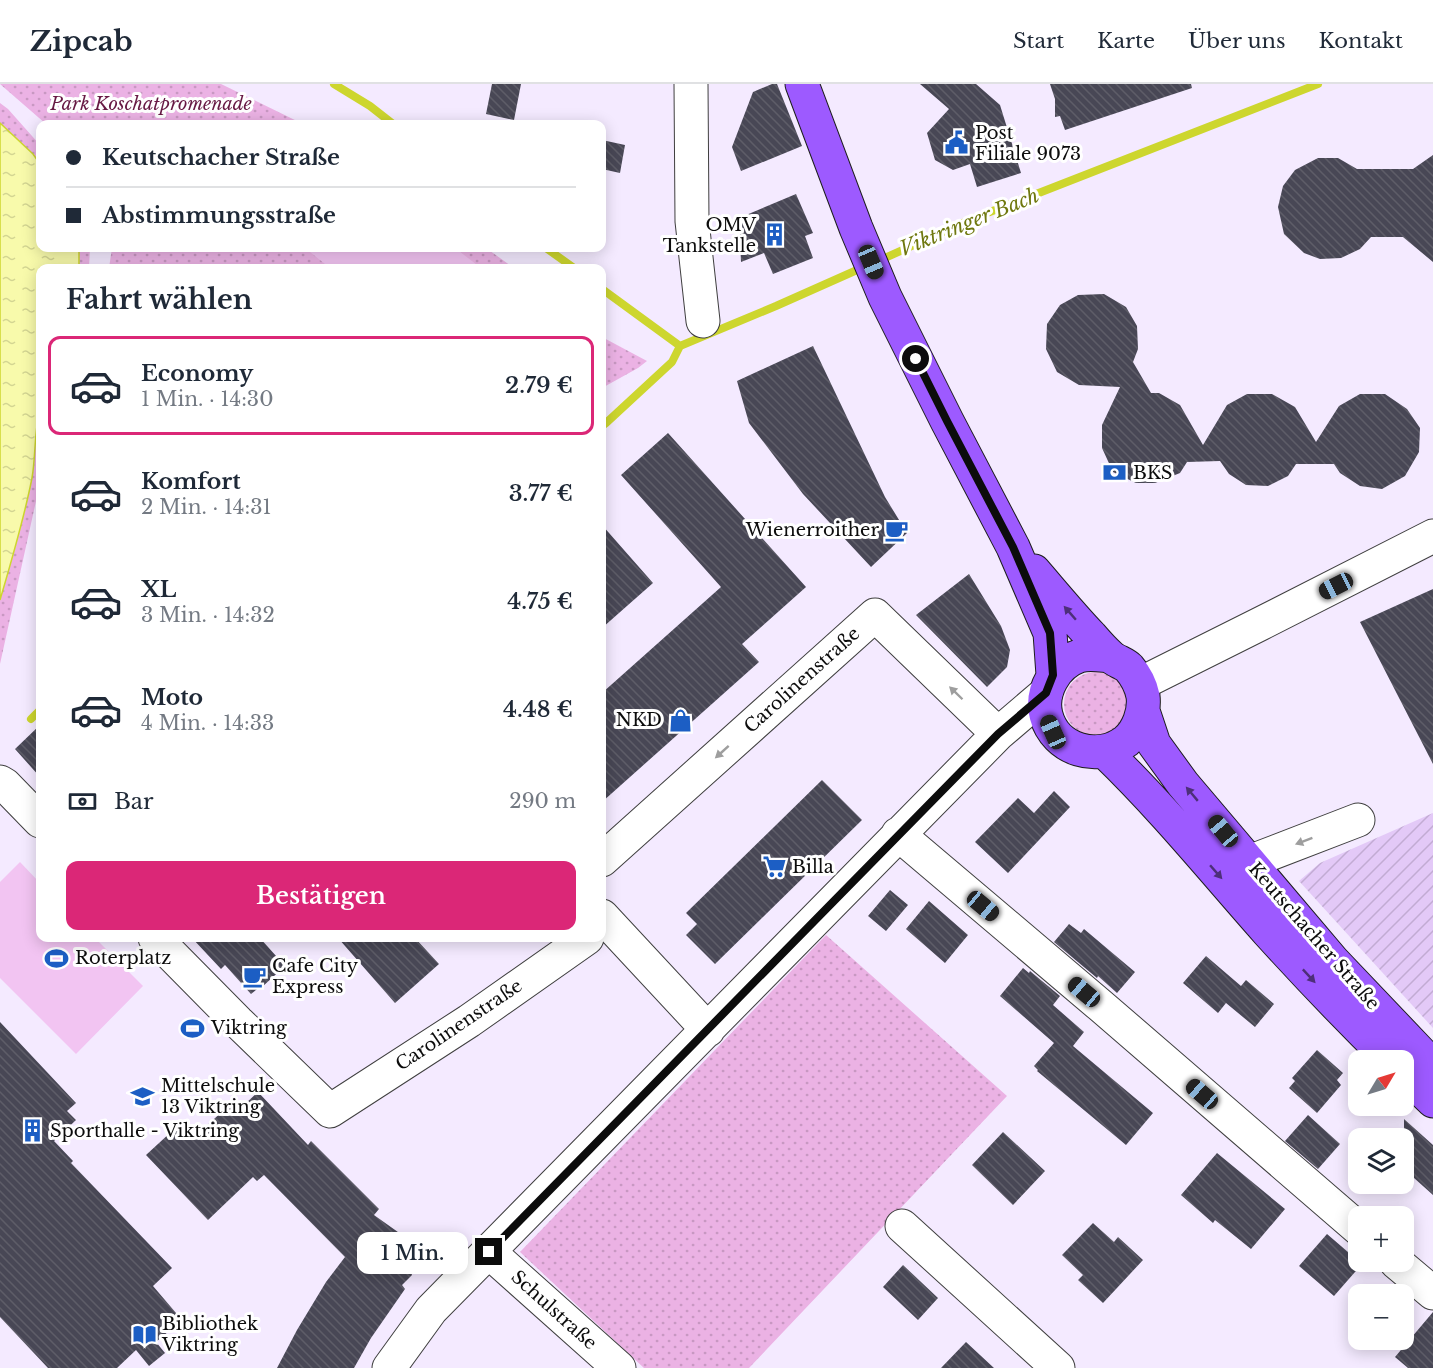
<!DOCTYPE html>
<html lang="de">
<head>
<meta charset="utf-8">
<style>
	:root { --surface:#fff; --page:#f2f2f3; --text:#1f2937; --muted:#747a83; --line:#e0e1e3; --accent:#db2777 }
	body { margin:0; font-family:"Libre Baskerville",serif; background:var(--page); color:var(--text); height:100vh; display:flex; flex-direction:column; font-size:22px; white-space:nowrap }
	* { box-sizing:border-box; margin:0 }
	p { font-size:20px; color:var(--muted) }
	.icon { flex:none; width:33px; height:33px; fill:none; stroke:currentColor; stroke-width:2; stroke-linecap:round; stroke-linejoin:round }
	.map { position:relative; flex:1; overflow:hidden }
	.sheet { position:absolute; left:36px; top:180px; width:570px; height:678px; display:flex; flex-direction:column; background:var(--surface); border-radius:12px; box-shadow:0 3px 15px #0003 }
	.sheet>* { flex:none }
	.hud { position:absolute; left:36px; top:36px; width:570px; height:132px; border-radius:12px; box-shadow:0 3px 15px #0003; display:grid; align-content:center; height:132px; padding:0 30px; background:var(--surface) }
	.needle { width:39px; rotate:52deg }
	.controls { position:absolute; left:1348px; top:966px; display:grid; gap:12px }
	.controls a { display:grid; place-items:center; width:66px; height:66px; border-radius:12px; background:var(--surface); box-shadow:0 3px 15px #0003; font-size:30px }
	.end { position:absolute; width:27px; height:27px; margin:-14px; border:8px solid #0c0c0c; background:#fff; box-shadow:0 0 0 3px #fff }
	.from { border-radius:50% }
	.bubble { position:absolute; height:42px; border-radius:12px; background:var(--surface); box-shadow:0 3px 15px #0003; font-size:20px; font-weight:600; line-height:42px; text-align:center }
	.car { position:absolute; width:18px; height:36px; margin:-18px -9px; border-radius:8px; box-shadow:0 0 4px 2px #0007; background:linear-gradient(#222 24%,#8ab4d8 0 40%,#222 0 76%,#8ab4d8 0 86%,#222 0) }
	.hud b { display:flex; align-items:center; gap:21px; height:57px; font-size:22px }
	.hud b+b { border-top:2px solid var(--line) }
	.hud i { width:15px; height:15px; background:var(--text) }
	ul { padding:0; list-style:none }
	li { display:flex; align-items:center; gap:18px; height:99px; margin:0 12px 9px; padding:0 18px; border:3px solid transparent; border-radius:12px }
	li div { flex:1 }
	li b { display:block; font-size:22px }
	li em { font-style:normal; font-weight:600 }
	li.active { border-color:var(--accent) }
	li>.icon { width:54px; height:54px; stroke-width:1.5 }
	h2 { padding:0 30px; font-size:27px; line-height:72px }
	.pay { display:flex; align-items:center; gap:15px; height:66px; padding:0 30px; font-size:22px }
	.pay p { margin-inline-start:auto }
	.button { display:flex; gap:12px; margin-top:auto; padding:12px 30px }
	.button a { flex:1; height:69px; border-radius:12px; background:var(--accent); color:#fff; font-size:24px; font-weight:600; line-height:69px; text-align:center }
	header { display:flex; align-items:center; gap:36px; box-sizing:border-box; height:84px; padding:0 30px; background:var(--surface); border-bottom:2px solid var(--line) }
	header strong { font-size:28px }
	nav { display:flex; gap:33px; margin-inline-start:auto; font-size:21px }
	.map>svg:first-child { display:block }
	.farmland { fill:url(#farmland-furrows) }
	.grass { fill:url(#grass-dots) }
	.pitch { fill:#f2c4f2 }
	.water { fill:url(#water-ripples); stroke:#cdd62e; stroke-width:1.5 }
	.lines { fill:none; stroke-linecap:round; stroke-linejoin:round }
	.stream { stroke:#cdd62e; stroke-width:8 }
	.building { fill:url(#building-back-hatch) }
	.minor-casing { stroke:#3f3f3f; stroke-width:35 }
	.major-casing { stroke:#1d1d1d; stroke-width:35 }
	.minor { stroke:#fff; stroke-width:33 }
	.major { stroke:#9d5aff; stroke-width:33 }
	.oneway { fill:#4d2f79 }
	.oneway2 { fill:#9e9e9e }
	.route { stroke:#0c0c0c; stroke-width:8 }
	.labels { text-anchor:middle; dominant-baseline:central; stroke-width:6; stroke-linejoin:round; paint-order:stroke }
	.park-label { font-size:18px; font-style:italic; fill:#671944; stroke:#fff }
	.poi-label { font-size:18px; fill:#0c0c0c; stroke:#fff; text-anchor:start }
	.street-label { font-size:18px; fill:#0c0c0c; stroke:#fff }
	.water-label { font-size:20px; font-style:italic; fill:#6f780f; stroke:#fff }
</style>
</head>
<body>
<header>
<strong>Zipcab</strong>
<nav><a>Start</a><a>Karte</a><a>Über uns</a><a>Kontakt</a></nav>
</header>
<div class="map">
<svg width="1433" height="1284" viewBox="0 0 1433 1284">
	<defs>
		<pattern id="farmland-furrows" width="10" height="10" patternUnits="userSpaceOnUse" patternTransform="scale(1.5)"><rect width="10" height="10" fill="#e3c9f7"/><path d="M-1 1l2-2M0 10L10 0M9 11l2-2" fill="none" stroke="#c2abd3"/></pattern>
		<pattern id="grass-dots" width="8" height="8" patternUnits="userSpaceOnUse" patternTransform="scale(1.5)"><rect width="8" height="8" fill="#ebb2e4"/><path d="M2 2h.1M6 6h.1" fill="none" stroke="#c898c2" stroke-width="1.8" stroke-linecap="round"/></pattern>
		<pattern id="water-ripples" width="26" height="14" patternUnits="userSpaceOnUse" patternTransform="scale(1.5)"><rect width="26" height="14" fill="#f8faab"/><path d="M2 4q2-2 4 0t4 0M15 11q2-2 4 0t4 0" fill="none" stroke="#d3d592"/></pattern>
		<pattern id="building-back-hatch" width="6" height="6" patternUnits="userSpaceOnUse" patternTransform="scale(1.5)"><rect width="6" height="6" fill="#484755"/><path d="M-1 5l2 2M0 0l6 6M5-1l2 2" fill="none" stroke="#5e5d68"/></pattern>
	</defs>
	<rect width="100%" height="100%" fill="#f4eaff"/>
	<!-- farmland -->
	<path class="farmland" d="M1433,729V944L1299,797L1320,779Z"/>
	<!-- grass -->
	<path class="grass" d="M0,0H221L303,40H46Z
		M0,19L8,25L40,61V164H90L89,184H40V399L0,580Z
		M112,164H486L514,184H109Z
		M602,253L647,277L638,284L602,304Z
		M1064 620a32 32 0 1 1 64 0a32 32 0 1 1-64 0Z
		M826,851L1007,1012L749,1284H644L520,1168Z"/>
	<!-- pitch -->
	<path class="pitch" d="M305,164H455L481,184H330Z
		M20,778L40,799V854H95L143,902L76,970L0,894V798Z"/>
	<!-- water -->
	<path class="water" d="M0,39L33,70L40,80V164H79V184H40V325C34,347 36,371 32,394C24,435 12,475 0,516Z"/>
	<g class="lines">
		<!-- stream -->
		<path class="stream" d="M334,0L370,22L393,40
			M546,164L574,184
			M878,177L972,135L1318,0
			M602,205L680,262L776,222L866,182
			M602,342L606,339L672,278L680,262
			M31,635L40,626"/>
	</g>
	<!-- building -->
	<path class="building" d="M492,0H521L514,36L486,30Z
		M772,0H777L802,62L741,87L732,63L753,8Z
		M920,0H976L1000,21L1021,89L977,103L970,80L953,86L935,76L927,49L949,25Z
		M1050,0H1191L1192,4L1065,46L1060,32L1055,33V15Z
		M602,56L625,61L620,89L602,85Z
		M1433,71V178L1403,153H1371L1360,165L1341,174L1320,175L1304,169L1284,150L1278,123L1283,102L1295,86L1318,74H1338L1357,85H1413Z
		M796,110L813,149L805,152L813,174L773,190L764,169L741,178L739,134Z
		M1104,210L1126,223L1137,242L1138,265L1133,278L1151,309H1159L1180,321L1203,361L1227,321L1247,310H1272L1295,323L1316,358L1339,322L1360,310H1385L1407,325L1420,344L1419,368L1405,392L1382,405L1360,402L1340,389L1334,380H1296L1288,392L1268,402L1246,401L1229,390L1220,377L1187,378L1180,389L1155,399H1136L1113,388L1102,364V341L1120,303L1079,301L1057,288L1046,265L1047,240L1060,221L1078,211Z
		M813,262L885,413L907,449L871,483L803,410L749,339L737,297Z
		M668,349L806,503L742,560L759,578L602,718V609L721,503L621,391Z
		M602,441L653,499L602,544Z
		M969,490L1001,542L1010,566L1007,583L987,603L916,531Z
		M1433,505V680L1360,538Z
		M40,641V693L15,665Z
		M822,696L862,736L715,880L686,851L697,840L686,829Z
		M1054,707L1070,723L1008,789L975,758L1018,714L1034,729Z
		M890,806L908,821L886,847L868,832Z
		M929,817L968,851L945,879L906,845Z
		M1069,840L1081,849L1084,845L1135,888L1117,909L1098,892L1097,894L1054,858Z
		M192,854H260L285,882L262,903L261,902L251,910L225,881L221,885Z
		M338,854H415L439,880L395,919Z
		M1206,872L1241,902L1246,896L1274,920L1255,943L1226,919L1218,929L1183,899Z
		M1023,884L1029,889L1030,887L1060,912L1053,921L1084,948L1073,962L1153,1029L1126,1061L1037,987L1038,986L1034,982L1054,959L1000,912Z
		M0,938L76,1019L67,1027L76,1036L54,1057L73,1077L71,1079L172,1184L153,1202L182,1236L156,1258L165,1269L149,1282L136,1266L117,1284H48L0,1233Z
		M1317,966L1343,989L1337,996L1341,1001L1317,1029L1289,1004L1295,997L1292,994Z
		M258,1008L308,1061L311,1057L379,1125L374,1131L426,1168L410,1185L412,1191L402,1201L405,1205L371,1254L354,1284H277L297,1246L326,1198L345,1173L264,1091L257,1097L253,1093L208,1136L146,1071L171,1048L173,1050L180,1043L192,1055L236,1015L243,1022Z
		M1308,1031L1340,1060L1318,1085L1285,1057Z
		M1404,1035L1433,1061V1111L1404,1085Z
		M1003,1048L1045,1087L1013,1121L972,1081Z
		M1217,1069L1285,1125L1251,1165L1215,1136L1213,1139L1181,1111Z
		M1093,1139L1114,1158L1118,1153L1143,1176L1103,1219L1078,1196L1083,1191L1062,1171Z
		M1327,1150L1362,1180L1334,1212L1299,1182Z
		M903,1181L938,1214L918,1236L883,1203Z
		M1433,1228V1284H1408L1395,1273Z
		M966,1258L994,1284H941Z"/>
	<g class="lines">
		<defs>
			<path id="minor" d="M691,0L692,137L703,237
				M1140,600L1260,540L1433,452
				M0,698L5,701L40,737
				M898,750L1101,922L1359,1145
				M602,776L875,531L998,650
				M1249,778L1358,736
				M602,832L708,946
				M155,854L238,938L330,1027L469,937L587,854
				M902,1142L1058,1284
				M489,1168L619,1284
				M1396,1178L1433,1209
				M389,1284L431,1226L998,650L1046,609"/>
			<path id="major" d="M802,0L856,144L885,213L947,337L1013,463L1050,549L1053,591
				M1034,487C1053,509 1071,531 1091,552C1097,559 1103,566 1110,572C1115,577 1124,579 1129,584C1136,592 1141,602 1143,612C1145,628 1138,647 1126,657C1098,679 1055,666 1046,631C1040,607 1056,580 1079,572C1089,569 1099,571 1110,572
				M1143,627L1154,660L1183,700L1333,877L1433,982
				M1105,668C1163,724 1214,787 1268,848C1308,892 1349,935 1391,976
				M1404,989L1433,1017"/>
		</defs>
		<!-- minor casing -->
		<use href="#minor" class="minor-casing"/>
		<!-- major casing -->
		<use href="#major" class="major-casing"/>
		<!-- minor -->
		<use href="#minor" class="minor"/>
		<!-- major -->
		<use href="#major" class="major"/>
	</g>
	<!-- one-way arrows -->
	<defs><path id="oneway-solid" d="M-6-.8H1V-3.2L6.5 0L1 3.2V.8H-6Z" transform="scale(1.5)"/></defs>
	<g class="oneway">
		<use href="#oneway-solid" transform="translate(1070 529) rotate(-131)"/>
		<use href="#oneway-solid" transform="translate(1192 710) rotate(-130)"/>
		<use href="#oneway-solid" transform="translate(1216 788) rotate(49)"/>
		<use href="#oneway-solid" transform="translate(1309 892) rotate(47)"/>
	</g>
	<g class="oneway2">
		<use href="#oneway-solid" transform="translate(956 609) rotate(-136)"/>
		<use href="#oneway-solid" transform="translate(722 668) rotate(138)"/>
		<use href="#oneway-solid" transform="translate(1304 757) rotate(159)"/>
	</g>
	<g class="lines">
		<!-- route -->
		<path class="route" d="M489,1168L998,650L1046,609L1053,591L1050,549L1013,463L947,337L916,275"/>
	</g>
	<!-- icons -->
	<defs>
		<symbol id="civic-bare" viewBox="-9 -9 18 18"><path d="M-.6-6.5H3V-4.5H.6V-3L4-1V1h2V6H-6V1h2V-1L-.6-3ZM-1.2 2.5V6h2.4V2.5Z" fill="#1c5ec4" stroke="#fff" stroke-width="2.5" paint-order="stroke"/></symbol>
		<symbol id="building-bare" viewBox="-9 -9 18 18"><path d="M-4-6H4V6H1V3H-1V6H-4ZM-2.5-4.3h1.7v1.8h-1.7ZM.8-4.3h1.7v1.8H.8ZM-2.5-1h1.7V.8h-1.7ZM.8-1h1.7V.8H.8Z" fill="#1c5ec4" stroke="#fff" stroke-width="2.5" paint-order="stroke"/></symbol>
		<symbol id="bank-bare" viewBox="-9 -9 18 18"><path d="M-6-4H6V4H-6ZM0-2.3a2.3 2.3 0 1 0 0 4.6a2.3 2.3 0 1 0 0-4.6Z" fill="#1c5ec4" stroke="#fff" stroke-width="2.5" paint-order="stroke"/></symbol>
		<symbol id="cafe-bare" viewBox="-9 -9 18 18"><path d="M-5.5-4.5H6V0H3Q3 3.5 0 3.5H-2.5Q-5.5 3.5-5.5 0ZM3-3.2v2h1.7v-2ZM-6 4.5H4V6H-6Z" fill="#1c5ec4" stroke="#fff" stroke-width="2.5" paint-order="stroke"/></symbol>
		<symbol id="shop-bare" viewBox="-9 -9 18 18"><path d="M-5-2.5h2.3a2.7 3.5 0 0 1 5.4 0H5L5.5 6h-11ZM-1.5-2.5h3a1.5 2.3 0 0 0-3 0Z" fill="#1c5ec4" stroke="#fff" stroke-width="2.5" paint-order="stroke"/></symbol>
		<symbol id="supermarket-bare" viewBox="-9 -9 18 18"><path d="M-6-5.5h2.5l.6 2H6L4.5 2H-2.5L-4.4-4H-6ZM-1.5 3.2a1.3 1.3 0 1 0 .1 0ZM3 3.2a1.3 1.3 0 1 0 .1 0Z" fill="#1c5ec4" stroke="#fff" stroke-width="2.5" paint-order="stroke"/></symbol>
		<symbol id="stadium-bare" viewBox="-9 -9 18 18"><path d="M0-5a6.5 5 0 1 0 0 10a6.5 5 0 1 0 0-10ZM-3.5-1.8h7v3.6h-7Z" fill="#1c5ec4" stroke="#fff" stroke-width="2.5" paint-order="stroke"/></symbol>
		<symbol id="school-bare" viewBox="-9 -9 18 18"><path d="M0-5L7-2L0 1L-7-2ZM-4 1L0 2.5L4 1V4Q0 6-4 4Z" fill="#1c5ec4" stroke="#fff" stroke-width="2.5" paint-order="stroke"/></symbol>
		<symbol id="library-bare" viewBox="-9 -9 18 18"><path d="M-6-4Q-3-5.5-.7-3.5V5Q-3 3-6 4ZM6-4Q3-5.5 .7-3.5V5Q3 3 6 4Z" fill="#1c5ec4" stroke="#fff" stroke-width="2.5" paint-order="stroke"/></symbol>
	</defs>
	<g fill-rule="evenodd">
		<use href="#civic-bare" x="940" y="42" width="33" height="33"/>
		<use href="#building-bare" x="758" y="134" width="33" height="33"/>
		<use href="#bank-bare" x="1098" y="372" width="33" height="33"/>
		<use href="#cafe-bare" x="880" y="430" width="33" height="33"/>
		<use href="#shop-bare" x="664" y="620" width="33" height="33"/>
		<use href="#supermarket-bare" x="758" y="766" width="33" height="33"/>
		<use href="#stadium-bare" x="40" y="858" width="33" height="33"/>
		<use href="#cafe-bare" x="238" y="876" width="33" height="33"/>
		<use href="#stadium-bare" x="176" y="928" width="33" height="33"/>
		<use href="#school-bare" x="126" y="996" width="33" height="33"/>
		<use href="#building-bare" x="16" y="1030" width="33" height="33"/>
		<use href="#library-bare" x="128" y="1234" width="33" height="33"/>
	</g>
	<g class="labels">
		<!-- park labels -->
		<g class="park-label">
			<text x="151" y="20">Park Koschatpromenade</text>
		</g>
		<!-- poi labels -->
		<g class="poi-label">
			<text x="975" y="49">Post<tspan x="975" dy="21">Filiale 9073</tspan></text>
			<text x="756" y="141" text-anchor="end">OMV<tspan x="756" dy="21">Tankstelle</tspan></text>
			<text x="1133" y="389">BKS</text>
			<text x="879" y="446" text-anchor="end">Wienerroither</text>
			<text x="662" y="636" text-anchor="end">NKD</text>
			<text x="792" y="783">Billa</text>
			<text x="75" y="874">Roterplatz</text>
			<text x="272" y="882">Cafe City<tspan x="272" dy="21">Express</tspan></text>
			<text x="211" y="944">Viktring</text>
			<text x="161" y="1002">Mittelschule<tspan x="161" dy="21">13 Viktring</tspan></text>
			<text x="50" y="1047">Sporthalle - Viktring</text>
			<text x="162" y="1240">Bibliothek<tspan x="162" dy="21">Viktring</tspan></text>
		</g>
		<!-- street labels -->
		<g class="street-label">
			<text transform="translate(802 596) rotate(-42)">Carolinenstraße</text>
			<text transform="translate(1314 852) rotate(49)">Keutschacher Straße</text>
			<text transform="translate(459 941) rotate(-34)">Carolinenstraße</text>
			<text transform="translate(554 1226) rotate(42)">Schulstraße</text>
		</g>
		<!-- water labels -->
		<g class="water-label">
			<text transform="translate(969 138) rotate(-22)">Viktringer Bach</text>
		</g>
	</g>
</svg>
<div class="controls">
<a><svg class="needle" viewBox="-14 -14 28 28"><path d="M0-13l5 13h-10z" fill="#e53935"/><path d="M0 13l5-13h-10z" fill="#747a83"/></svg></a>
<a><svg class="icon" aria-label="layers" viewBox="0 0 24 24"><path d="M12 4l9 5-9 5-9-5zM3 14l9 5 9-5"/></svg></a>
<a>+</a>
<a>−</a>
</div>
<i class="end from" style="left:916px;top:275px"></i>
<i class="end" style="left:489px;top:1168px"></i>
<div class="bubble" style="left:357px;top:1148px;width:111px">1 Min.</div>
<i class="car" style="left:871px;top:178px;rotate:157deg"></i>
<i class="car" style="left:1336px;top:502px;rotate:243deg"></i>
<i class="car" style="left:1053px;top:648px;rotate:336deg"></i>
<i class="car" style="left:1223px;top:747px;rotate:320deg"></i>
<i class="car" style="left:983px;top:822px;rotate:130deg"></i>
<i class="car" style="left:1084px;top:908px;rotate:310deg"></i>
<i class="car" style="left:1202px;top:1010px;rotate:311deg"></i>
<div class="hud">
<b><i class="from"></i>Keutschacher Straße</b>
<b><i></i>Abstimmungsstraße</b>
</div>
<section class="sheet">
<h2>Fahrt wählen</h2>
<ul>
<li class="active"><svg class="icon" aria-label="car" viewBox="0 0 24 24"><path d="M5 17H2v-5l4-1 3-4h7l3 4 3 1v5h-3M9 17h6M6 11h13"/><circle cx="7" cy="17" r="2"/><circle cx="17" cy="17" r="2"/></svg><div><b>Economy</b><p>1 Min. · 14:30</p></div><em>2.79 €</em></li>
<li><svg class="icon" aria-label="car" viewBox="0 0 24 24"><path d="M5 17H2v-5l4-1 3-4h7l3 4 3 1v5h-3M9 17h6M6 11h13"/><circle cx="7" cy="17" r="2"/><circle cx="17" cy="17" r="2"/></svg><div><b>Komfort</b><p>2 Min. · 14:31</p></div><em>3.77 €</em></li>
<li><svg class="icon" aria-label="car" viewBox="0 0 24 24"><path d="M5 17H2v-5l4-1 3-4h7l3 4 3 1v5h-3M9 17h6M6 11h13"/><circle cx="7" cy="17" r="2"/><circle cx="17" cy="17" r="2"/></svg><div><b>XL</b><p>3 Min. · 14:32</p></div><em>4.75 €</em></li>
<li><svg class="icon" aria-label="car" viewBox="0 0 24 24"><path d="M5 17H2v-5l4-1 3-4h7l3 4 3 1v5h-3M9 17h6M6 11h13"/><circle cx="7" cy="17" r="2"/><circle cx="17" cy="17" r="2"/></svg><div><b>Moto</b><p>4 Min. · 14:33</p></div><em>4.48 €</em></li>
</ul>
<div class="pay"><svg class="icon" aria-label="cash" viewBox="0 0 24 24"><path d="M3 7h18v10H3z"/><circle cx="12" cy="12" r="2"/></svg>Bar<p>290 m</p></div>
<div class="button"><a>Bestätigen</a></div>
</section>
</div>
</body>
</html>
